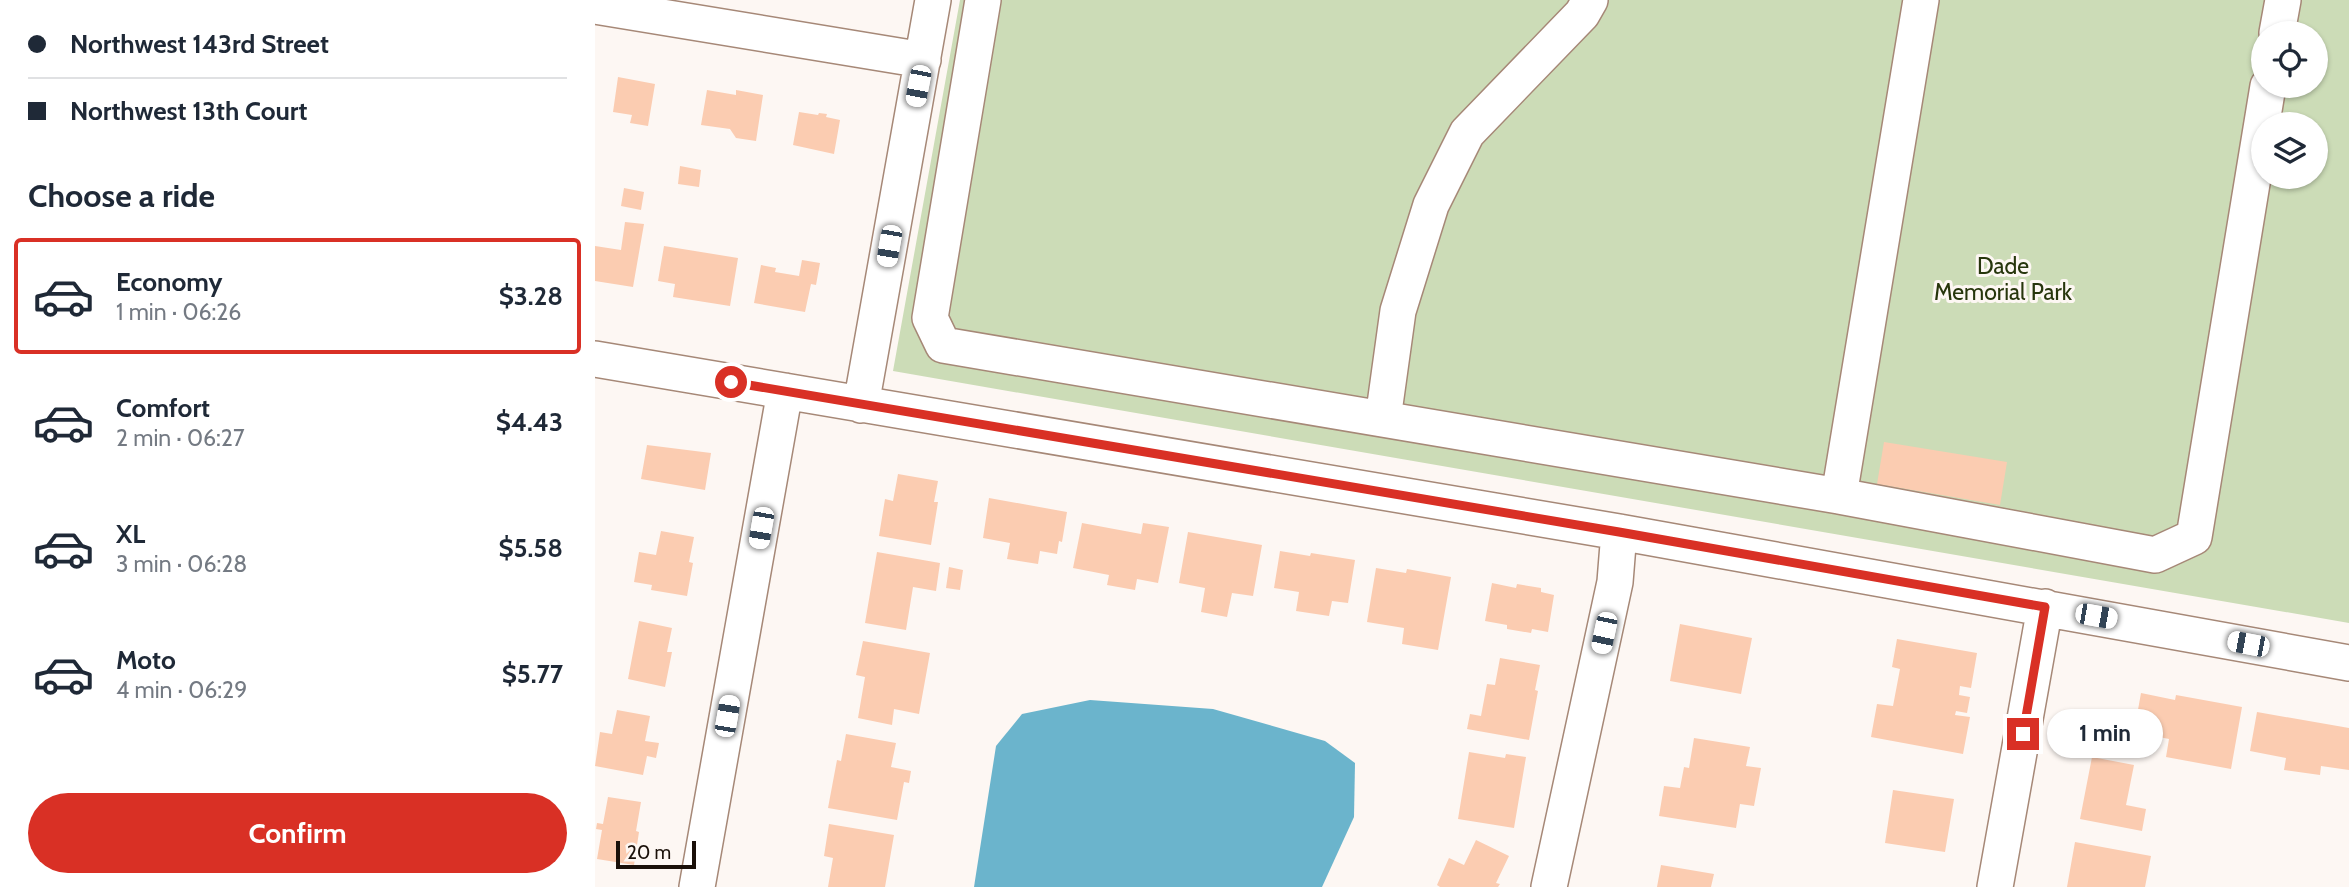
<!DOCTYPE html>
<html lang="en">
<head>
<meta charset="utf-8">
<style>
	:root { --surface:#fff; --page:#f6f6f7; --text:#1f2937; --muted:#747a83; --line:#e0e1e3; --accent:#d93025 }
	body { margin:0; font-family:Cabin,sans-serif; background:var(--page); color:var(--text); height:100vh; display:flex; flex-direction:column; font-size:26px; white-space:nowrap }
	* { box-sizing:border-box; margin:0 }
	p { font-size:23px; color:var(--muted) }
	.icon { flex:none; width:38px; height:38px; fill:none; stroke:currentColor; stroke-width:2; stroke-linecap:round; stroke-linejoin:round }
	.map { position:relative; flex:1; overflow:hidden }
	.panel { display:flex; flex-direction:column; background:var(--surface); width:595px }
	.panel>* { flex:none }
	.guide { display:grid; align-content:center; height:154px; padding:0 28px; background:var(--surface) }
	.buttons { position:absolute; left:1656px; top:21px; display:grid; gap:14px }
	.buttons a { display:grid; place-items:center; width:77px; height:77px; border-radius:50%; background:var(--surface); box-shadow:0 2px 5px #0004; font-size:35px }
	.scale { position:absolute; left:21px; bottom:18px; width:80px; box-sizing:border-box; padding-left:7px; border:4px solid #1a1009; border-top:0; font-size:19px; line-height:24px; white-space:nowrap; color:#1a1009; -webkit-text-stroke:5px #fdf7f3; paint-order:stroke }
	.end { position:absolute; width:32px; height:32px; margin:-16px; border:9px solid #d93025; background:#fff; box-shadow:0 0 0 4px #fff }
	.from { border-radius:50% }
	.bubble { position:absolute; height:49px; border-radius:24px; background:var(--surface); box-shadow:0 2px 5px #0004; font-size:23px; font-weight:700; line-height:49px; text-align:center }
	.car { position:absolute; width:21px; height:42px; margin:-21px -10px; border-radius:9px; box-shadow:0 0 5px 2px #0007; background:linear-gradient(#fff 24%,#345 0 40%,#fff 0 76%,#345 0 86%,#fff 0) }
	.guide b { display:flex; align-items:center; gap:24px; height:66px; font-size:26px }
	.guide b+b { border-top:2px solid var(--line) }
	.guide i { width:18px; height:18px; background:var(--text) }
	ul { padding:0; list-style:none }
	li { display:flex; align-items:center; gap:21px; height:116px; margin:0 14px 10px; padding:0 14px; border:4px solid transparent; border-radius:7px }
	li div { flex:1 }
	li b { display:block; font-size:26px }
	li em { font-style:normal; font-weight:700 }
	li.active { border-color:var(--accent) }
	li>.icon { width:63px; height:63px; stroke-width:1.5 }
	h2 { padding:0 28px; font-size:32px; line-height:84px }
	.action { display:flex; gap:14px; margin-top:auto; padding:14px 28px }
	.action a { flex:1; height:80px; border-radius:42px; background:var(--accent); color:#fff; font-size:28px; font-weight:700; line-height:80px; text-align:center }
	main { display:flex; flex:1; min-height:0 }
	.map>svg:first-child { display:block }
	.green { fill:#ccdcb7; fill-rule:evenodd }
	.water { fill:#6bb4cc }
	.building { fill:#fbccb1 }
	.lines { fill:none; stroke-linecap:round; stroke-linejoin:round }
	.minor-casing { stroke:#a68877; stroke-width:38 }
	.minor { stroke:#fff; stroke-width:35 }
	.route { stroke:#d93025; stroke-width:9 }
	.labels { text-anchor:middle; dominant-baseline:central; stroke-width:6; stroke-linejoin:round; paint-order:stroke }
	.park-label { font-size:23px; fill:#27360c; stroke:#fdf7f3 }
</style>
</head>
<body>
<main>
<section class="panel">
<div class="guide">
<b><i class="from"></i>Northwest 143rd Street</b>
<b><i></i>Northwest 13th Court</b>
</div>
<h2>Choose a ride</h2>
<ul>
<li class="active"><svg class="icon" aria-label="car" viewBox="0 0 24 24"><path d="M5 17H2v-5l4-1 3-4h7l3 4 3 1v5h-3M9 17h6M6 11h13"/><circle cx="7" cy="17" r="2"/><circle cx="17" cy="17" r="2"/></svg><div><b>Economy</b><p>1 min · 06:26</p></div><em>$3.28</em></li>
<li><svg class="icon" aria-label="car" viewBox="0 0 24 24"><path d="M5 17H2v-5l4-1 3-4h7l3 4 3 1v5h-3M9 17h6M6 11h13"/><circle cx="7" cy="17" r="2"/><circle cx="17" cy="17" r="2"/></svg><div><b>Comfort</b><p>2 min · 06:27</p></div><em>$4.43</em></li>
<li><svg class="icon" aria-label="car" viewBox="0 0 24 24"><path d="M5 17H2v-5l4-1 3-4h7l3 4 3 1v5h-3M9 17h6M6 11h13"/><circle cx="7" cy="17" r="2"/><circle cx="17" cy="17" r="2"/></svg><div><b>XL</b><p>3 min · 06:28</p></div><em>$5.58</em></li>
<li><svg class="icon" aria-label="car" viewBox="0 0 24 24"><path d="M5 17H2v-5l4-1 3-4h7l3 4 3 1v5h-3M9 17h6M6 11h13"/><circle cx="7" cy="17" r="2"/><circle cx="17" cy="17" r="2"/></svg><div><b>Moto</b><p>4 min · 06:29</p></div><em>$5.77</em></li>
</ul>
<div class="action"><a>Confirm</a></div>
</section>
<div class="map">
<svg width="1754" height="887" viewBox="0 0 1754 887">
	<rect width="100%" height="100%" fill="#fdf7f3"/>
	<!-- green -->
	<path class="green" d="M365,0H1754V623L298,371ZM1668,33H1720V86H1668ZM1668,124H1720V177H1668Z"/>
	<!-- water -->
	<path class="water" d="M495,700L618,709L730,741L760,763L759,817L727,887H379L401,746L427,714Z"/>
	<!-- building -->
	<path class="building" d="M23,77L60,84L53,126L35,123L37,115L18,112Z
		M112,90L141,95V90L168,95L161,141L141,138L135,129L106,125Z
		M204,112L223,115L224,113L232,114L231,117L245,120L239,154L198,145Z
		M85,166L106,170L104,187L83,184Z
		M29,188L49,192L46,210L26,206Z
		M30,222L49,224L38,287L0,281V246L26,250Z
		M69,246L143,258L135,306L78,297L80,284L63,281Z
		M207,260L225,263L221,285L216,284L210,312L159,303L166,265L181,268L180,272L204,276Z
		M1289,442L1412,462L1405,505L1282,484Z
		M52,445L116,453L110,490L46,479Z
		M303,474L343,481L339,502H343L336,545L284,536L290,499L298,501Z
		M394,498L472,512L467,542L464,541L462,554L445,551L443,564L412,559L415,543L388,538Z
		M487,523L546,534L548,523L574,527L563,583L542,579L540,590L512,585L514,575L478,568Z
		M66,531L99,537L94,562L98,563L92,596L56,590L57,585L39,582L44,552L61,555Z
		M593,532L667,545L658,596L637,593L632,617L606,612L610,588L584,583Z
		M685,551L715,556L716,553L760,560L753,603L737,601L734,616L701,611L704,592L679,588Z
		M282,552L345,563L341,591L318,587L311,630L270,623Z
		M354,567L368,570L365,590L351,588Z
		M781,568L811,573L812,569L856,577L843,650L807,644L809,628L772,622Z
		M897,583L921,588L922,584L946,588V592L959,595L953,632L937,629L936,633L912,629V625L890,621Z
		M44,621L77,628L72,652H77L70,687L33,679Z
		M1085,624L1157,638L1146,694L1075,681Z
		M1302,639L1382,653L1376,688L1365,686L1364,695L1375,697L1372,713L1361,711L1360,715L1375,717L1368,754L1276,737L1282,704L1298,706L1305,669L1297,667Z
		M268,641L335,653L324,714L299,709L297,725L263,718L270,677L261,675Z
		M905,658L945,665L940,690L943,691L934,740L872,729L875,714L886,716L892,684L900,685Z
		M1546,693L1580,700L1581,695L1647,707L1636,769L1571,757L1574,739L1539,732Z
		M22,710L55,716L50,741L64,743L61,758L52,756L48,775L0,766L5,732L17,734Z
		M1662,712L1754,728V770L1726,766L1725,775L1689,770L1691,758L1655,751Z
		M251,734L301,743L296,767L316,771L314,783L309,782L302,820L233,808L242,760L246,761Z
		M1099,738L1155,747L1151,766L1166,768L1159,806L1145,804L1141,828L1064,816L1069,786L1085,788L1089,767L1094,768Z
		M874,752L910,758L911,754L931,757L919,828L863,819Z
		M1497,757L1539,765L1531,805L1551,809L1547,831L1485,819Z
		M1298,790L1359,799L1350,852L1290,843Z
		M13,797L46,802L41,831L44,832L39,865L2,859L7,830L1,829L2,823L8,824Z
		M234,824L299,835L290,887H233L238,858L229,856Z
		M881,840L914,856L901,883L905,884L903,887H845L842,885L854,858L869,865Z
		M1480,842L1556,856L1550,887H1472Z
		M1066,865L1119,874L1116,887H1062Z"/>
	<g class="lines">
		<defs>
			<path id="minor" d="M388,0L335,318L348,345L1244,496
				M1326,0L1244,496L1560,555L1599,537L1673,86
				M0,6L328,60
				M1682,33L1688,0
				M0,359L1024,532L1754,663
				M266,405L338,0
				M788,419L803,311L836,205L872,133L987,14L995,0
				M102,887L190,391
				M954,887L1020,582L1024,532
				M1400,887L1450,607"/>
		</defs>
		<!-- minor casing -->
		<use href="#minor" class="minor-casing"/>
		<!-- minor -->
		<use href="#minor" class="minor"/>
	</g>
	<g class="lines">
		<!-- route -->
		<path class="route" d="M136,382L1024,532L1450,607L1428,734"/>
	</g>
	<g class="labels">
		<!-- park labels -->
		<g class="park-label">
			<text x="1408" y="266">Dade<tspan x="1408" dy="26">Memorial Park</tspan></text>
		</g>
	</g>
</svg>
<div class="buttons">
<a><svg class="icon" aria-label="locate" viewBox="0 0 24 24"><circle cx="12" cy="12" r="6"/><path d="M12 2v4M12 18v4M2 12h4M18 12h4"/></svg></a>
<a><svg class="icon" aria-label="layers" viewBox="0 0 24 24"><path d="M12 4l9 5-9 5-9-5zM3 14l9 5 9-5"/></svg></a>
</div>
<div class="scale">20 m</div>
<i class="end from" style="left:136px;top:382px"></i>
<i class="end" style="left:1428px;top:734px"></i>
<div class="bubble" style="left:1452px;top:709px;width:116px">1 min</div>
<i class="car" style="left:323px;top:86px;rotate:191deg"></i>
<i class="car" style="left:294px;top:246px;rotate:190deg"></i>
<i class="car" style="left:166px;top:528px;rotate:190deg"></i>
<i class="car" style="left:1501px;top:616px;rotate:100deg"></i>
<i class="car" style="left:1009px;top:633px;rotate:192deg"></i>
<i class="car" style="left:1653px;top:644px;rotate:281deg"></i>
<i class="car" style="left:132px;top:716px;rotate:10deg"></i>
</div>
</main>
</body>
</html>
